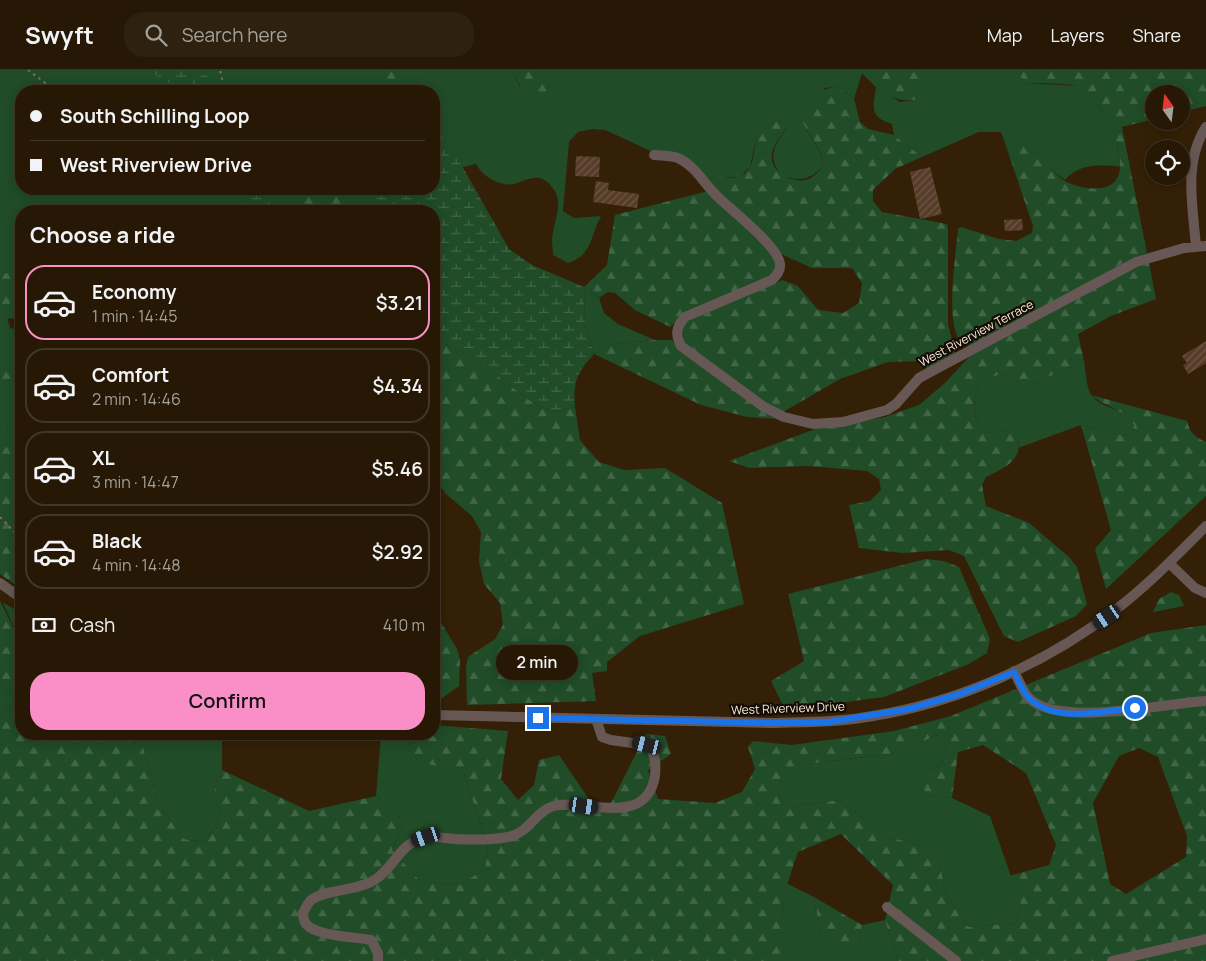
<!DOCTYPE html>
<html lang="en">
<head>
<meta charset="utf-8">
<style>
	:root { --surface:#261805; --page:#2e210f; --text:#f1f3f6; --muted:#a4a09a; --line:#423727; --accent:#fa8fc7 }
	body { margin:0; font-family:Manrope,sans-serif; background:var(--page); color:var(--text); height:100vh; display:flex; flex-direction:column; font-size:19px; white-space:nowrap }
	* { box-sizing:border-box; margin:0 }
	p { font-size:16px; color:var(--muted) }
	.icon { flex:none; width:28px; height:28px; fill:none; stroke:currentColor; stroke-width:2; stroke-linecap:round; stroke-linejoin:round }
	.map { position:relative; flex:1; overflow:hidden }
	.side { position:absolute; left:15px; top:135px; width:425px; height:535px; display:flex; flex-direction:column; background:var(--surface); border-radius:20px; box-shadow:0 2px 12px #0003,0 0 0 1px var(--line) }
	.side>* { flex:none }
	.banner { position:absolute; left:15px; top:15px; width:425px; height:110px; border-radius:20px; box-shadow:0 2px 12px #0003,0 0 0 1px var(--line); display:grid; align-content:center; height:110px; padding:0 15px; background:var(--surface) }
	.needle { width:32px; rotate:346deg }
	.tools { position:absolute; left:1145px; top:15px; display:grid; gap:10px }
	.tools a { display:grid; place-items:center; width:45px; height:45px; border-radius:50%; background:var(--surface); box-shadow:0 2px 12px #0003,0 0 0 1px var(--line); font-size:25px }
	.end { position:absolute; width:22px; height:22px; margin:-11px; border:6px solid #1a73e8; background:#fff; box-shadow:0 0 0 2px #fff }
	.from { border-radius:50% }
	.bubble { position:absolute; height:35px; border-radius:18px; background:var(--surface); box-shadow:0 2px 12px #0003,0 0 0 1px var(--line); font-size:16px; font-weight:600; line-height:35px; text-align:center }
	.car { position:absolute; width:15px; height:30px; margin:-15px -8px; border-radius:6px; box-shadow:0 0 4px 1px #0007; background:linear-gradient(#222 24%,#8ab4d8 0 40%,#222 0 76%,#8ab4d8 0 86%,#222 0) }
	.banner b { display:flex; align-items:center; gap:18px; height:48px; font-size:19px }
	.banner b+b { border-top:1px solid var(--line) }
	.banner i { width:12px; height:12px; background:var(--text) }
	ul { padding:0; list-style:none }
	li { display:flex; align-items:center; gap:15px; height:75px; margin:0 10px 8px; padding:0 5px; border:2px solid var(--line); border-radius:20px }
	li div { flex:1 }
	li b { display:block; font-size:19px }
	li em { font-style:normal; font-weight:600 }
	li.selected { border-color:var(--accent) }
	li>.icon { width:45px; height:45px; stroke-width:1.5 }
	h2 { padding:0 15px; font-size:22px; line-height:60px }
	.pay { display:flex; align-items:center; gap:12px; height:55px; padding:0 15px; font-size:19px }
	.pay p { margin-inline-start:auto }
	.button { display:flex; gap:10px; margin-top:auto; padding:10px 15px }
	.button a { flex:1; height:58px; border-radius:20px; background:var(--accent); color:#111; font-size:20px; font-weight:600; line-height:58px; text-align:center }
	header { display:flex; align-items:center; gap:30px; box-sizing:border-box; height:70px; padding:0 25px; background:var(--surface); border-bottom:1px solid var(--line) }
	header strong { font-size:24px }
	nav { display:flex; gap:28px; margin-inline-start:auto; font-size:18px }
	.search { width:350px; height:45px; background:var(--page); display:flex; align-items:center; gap:12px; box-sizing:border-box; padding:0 18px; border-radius:20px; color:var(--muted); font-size:19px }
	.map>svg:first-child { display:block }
	.green { fill:#204c28 }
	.forest { fill:url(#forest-firs); fill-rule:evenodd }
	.wetland { fill:url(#wetland-marsh) }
	.building { fill:url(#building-hatch) }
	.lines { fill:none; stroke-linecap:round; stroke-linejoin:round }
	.path { stroke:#7e6d58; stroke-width:2; stroke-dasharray:2.5 4; stroke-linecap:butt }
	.minor { stroke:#685855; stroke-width:10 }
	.route { stroke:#1a73e8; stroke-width:6 }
	.labels { text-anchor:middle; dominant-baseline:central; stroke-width:4.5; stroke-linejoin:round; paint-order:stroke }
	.street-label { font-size:12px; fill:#fcefe1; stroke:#140c04 }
</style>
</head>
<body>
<header>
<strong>Swyft</strong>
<div class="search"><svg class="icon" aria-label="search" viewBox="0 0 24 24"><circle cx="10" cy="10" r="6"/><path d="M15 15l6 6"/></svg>Search here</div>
<nav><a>Map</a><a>Layers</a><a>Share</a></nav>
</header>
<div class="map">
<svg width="1206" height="891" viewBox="0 0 1206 891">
	<defs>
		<pattern id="forest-firs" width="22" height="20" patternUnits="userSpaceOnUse" patternTransform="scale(1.25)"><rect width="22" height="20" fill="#204c28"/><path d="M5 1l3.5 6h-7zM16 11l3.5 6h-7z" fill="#416647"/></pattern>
		<pattern id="wetland-marsh" width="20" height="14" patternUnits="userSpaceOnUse" patternTransform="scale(1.25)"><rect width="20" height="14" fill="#204c28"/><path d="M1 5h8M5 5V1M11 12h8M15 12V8" fill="none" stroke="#416647"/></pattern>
		<pattern id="building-hatch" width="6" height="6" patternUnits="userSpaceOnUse" patternTransform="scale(1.25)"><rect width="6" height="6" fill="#563c29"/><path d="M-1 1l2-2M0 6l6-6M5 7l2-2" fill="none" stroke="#6f5848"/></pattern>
	</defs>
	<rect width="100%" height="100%" fill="#332007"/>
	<!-- green -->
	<path class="green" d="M0,0H512L520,17L553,5V0H859L862,3L854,29L837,17L825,18L800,48L822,86L823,97C807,111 801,111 781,106C767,84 774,78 786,59L784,52L776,51L757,65L750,97L740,106L719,109L705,108L686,89L653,82L605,60L592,59L578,62L569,72L563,141L574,148L601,146C590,166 593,185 568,193L553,185C553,180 552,174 552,169C553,153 565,132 552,117C539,101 529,110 514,114C500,117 482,106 476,94L434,104V21H21V119H376L372,120L380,141H355L344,127L298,139V141H21V207L0,213Z
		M935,0H1021L1020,6L1025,13L1080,16L1091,24L1113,59L1122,97C1101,94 1080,93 1065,110C1036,92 1049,70 1005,73L1001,62H979L922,87L894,65L892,54C869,47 873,38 876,17L900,32L915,30L935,5Z
		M584,217L599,228L604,243L618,254L655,270L612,274L594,284L585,254Z
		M0,219L10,258L21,260V508L0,493Z
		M1084,291C1086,301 1086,319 1092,326C1104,341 1122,335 1134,355L1132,363L1125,366L1081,355L1018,378L1019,372L1005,361L986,363C971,348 973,335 978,316L991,307L1007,303L1022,315H1030Z
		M3,533L21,542V572Z
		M0,612L16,630L0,649Z
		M434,655L458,657L404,676L463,701L488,777L485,799L459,815L420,811L392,780L404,752L376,726L381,664H434Z
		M116,664H222V700L214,715L220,748L205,772L184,769L158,733L143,677Z
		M937,665L947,676L941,696L925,703L929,725L952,728L990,746L1021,835L1016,853L968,857L946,824L939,790L917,774L884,766L840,730L788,737L777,722L783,706L807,694L897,683Z
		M786,813L814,827L821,868L858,874L862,855L885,850L898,891H785L780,865Z"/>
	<!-- forest -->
	<path class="forest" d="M385,0C399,0 405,11 413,21H369L357,13L374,10Z
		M512,0H553C554,13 548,24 537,29C522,23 519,14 512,0Z
		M859,0H935V5L915,30C890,33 875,17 859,0Z
		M1021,0H1206V36L1181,42V24H1154V49L1122,57L1147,183L1132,188L969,278C966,274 961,271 958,267C946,247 956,183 958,159L961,157L999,169L1016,171L1032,163L1033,156L1005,73C1015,72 1029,71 1038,79C1045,85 1049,96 1055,103C1065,115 1086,120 1101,118C1144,113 1104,31 1082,18C1072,12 1038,14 1025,13L1020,6Z
		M837,17L854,29L860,52L868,59L894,65L922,87L895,99L873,120V131L882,142L947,154L948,158V254L956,285L927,300L920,291L888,292L840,309L783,342L766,335L684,273L681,257L688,251L782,210L798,216L818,240L843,243L859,233L862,213L852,198H812L779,183L705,108C718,109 742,111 750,97C754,89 755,74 757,65L776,51L785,52L786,58C782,65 776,72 773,79C765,100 793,117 811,108C815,105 819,101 823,97L822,85L800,48C807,31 818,18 837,17Z
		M295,119H338L355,141H298L295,133Z
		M708,121L774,186L776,195L770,208L683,245L670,257L635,240L615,223L608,222L599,228L584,217L607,195L615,145Z
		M1149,193L1156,229L1111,246L1078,264L1084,291L1030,315H1022L1007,303L991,307L978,316C973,335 971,348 986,363L1005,361L1016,365C1026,389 1004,398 986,407L982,415L986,436L1029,453L1069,487L1077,497L1087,534L1076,546L1018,572L1004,566L964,486L949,480L902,483L859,478L849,435L870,431L881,420L879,409L867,401L808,396L749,398L729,391L818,358L885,347L919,335L945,313L970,286L1133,198Z
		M21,201V248L0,249V204Z
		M434,268L473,287L532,332L554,342L575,337L580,370L599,392L624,400L665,398L722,433L744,534L640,566L607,592V601L592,603L596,631L467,635L466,597L468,587L495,569L503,555L500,533L484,514L479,491L481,462L472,446L446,424L434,407Z
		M655,270H672L681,279L779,349L747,347L701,335L594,284L612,274Z
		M0,293L9,299L21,301V320L0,318Z
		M1091,325L1187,351C1190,363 1195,367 1206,372V426L1106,519L1095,479L1111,460L1081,355L1125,366L1132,363L1134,355C1124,339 1105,337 1091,325Z
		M0,357L21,366V388L18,391V403L21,408V519L0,504Z
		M926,489L944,491L959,497L990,569L987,583L969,594L884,627L785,640L771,611L804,591L788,524Z
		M1171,522L1179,525L1184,536L1153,542L1159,529Z
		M0,531L21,572V664H116L143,677L158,733L184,769L205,772L220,748L214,715L222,700L309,741L376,726L404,752L392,780L420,811L459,815L485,799L488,777L463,701L402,689L404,676L458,657L508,661L501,709L518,730L534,715L539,690L559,685L597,741L606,743L646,664L665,666L671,684L648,700L658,729L715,733L742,722L755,699L748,677L753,671L792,675L894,661L951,646L1151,563L1206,555V891H898L885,850L893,815L841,764L798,782C784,820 777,851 785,891H0V649L16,630L0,612ZM937,665L947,676L941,696L925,703L920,716L929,725L952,728L958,682L983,675L1026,703L1056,775L1049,795L1009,806L1021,835L1016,853L968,857L946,824L939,790L917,774L884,766L840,730L788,737L777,722L783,706L807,694L897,683ZM1139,678L1158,687L1187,766L1186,787L1126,824L1110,814L1093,733L1119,686Z
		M434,541L457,579L460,590L459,616L434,634Z
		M814,827L862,855L858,874L836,881L821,868Z"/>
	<!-- wetland -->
	<path class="wetland" d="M148,0C168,0 195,0 212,8C197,34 166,11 148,0Z
		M434,60L449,73L509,179L532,195L584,217L585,254L594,284C577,303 573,311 575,337L554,342L532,332L473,287L434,268V141H380L371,119H434Z
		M245,119H265L286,141H244Z"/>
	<!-- building -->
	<path class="building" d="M576,86L600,87L599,107L575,106Z
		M930,97L942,144L920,149L910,102Z
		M596,111L609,113L608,120L639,124L637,138L593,132Z
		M1022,149L1023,160L1005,161L1004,150Z
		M1206,271V293L1188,304L1183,295L1187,293L1182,286Z"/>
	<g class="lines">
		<!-- path -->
		<path class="path" d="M28,0L56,21
			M220,21L224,17L220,0
			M0,447L21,469"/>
		<!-- minor -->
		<path class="minor" d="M654,85C662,86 672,85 680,89C696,97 705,115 718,127C732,141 778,176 780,194C781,201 776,206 772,210L685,247C676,257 675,264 681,276L764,337L784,347L813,354L843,352L887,340L896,334L919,308L1136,192L1184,178L1206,176
			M1196,177C1193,137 1183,92 1206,57
			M1169,493L1195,518L1206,523
			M0,513L21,528
			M1014,601C1018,609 1023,622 1029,628C1059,658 1165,633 1206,631
			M434,645L775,653C808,652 841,652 873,646C959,632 1045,594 1114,541C1147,516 1177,485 1206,456
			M887,837L956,891
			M378,891V883L371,870C356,867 316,866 306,854C304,851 303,846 303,843C305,839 308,833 311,830C326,819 359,821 376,809C395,796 400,773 424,768C433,766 445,768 454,769C471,770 491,770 508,767C531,762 535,741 554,736C585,728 646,759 655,706C656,694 656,684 647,675L611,670L602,667L596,649
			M1112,891L1206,869"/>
	</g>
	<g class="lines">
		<!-- route -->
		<path class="route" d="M538,648L775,653L829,652L909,639L960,624L1014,602C1018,610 1023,622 1029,628C1056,654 1103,641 1135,638"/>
	</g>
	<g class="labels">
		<!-- street labels -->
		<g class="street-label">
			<text transform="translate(976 263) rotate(-28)">West Riverview Terrace</text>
			<text transform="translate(788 638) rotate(-2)">West Riverview Drive</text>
		</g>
	</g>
</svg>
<div class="tools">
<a><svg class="needle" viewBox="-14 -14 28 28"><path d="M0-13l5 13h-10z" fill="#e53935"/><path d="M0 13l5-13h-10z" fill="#a4a09a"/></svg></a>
<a><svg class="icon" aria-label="locate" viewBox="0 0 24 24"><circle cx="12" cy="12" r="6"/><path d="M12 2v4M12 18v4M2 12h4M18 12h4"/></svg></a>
</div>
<i class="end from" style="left:1135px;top:638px"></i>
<i class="end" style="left:538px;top:648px"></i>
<div class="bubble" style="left:496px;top:575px;width:82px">2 min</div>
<i class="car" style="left:1107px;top:547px;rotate:236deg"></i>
<i class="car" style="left:647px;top:675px;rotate:284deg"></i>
<i class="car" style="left:584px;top:736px;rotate:98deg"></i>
<i class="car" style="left:426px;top:767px;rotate:251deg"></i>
<div class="banner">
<b><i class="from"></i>South Schilling Loop</b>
<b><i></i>West Riverview Drive</b>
</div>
<section class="side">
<h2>Choose a ride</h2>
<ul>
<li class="selected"><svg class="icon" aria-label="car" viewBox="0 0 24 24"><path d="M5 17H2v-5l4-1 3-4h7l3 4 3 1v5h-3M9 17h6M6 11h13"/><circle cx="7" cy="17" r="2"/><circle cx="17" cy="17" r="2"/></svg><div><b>Economy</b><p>1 min · 14:45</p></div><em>$3.21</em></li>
<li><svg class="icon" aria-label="car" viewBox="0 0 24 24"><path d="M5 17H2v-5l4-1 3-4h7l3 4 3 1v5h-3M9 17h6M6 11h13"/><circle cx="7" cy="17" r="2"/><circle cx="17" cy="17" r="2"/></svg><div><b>Comfort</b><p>2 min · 14:46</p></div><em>$4.34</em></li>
<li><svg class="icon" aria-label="car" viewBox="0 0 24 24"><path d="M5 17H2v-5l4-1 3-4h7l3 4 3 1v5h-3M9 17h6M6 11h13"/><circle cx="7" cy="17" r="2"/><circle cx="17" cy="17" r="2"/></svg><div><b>XL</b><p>3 min · 14:47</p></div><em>$5.46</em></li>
<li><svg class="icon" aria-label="car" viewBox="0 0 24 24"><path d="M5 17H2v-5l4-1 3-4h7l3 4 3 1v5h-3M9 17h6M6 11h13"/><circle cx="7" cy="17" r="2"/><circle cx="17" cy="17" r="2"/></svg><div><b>Black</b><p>4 min · 14:48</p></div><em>$2.92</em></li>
</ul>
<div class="pay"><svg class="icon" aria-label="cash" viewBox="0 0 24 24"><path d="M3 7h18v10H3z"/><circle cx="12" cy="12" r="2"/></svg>Cash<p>410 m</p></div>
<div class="button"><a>Confirm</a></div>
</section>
</div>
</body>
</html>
